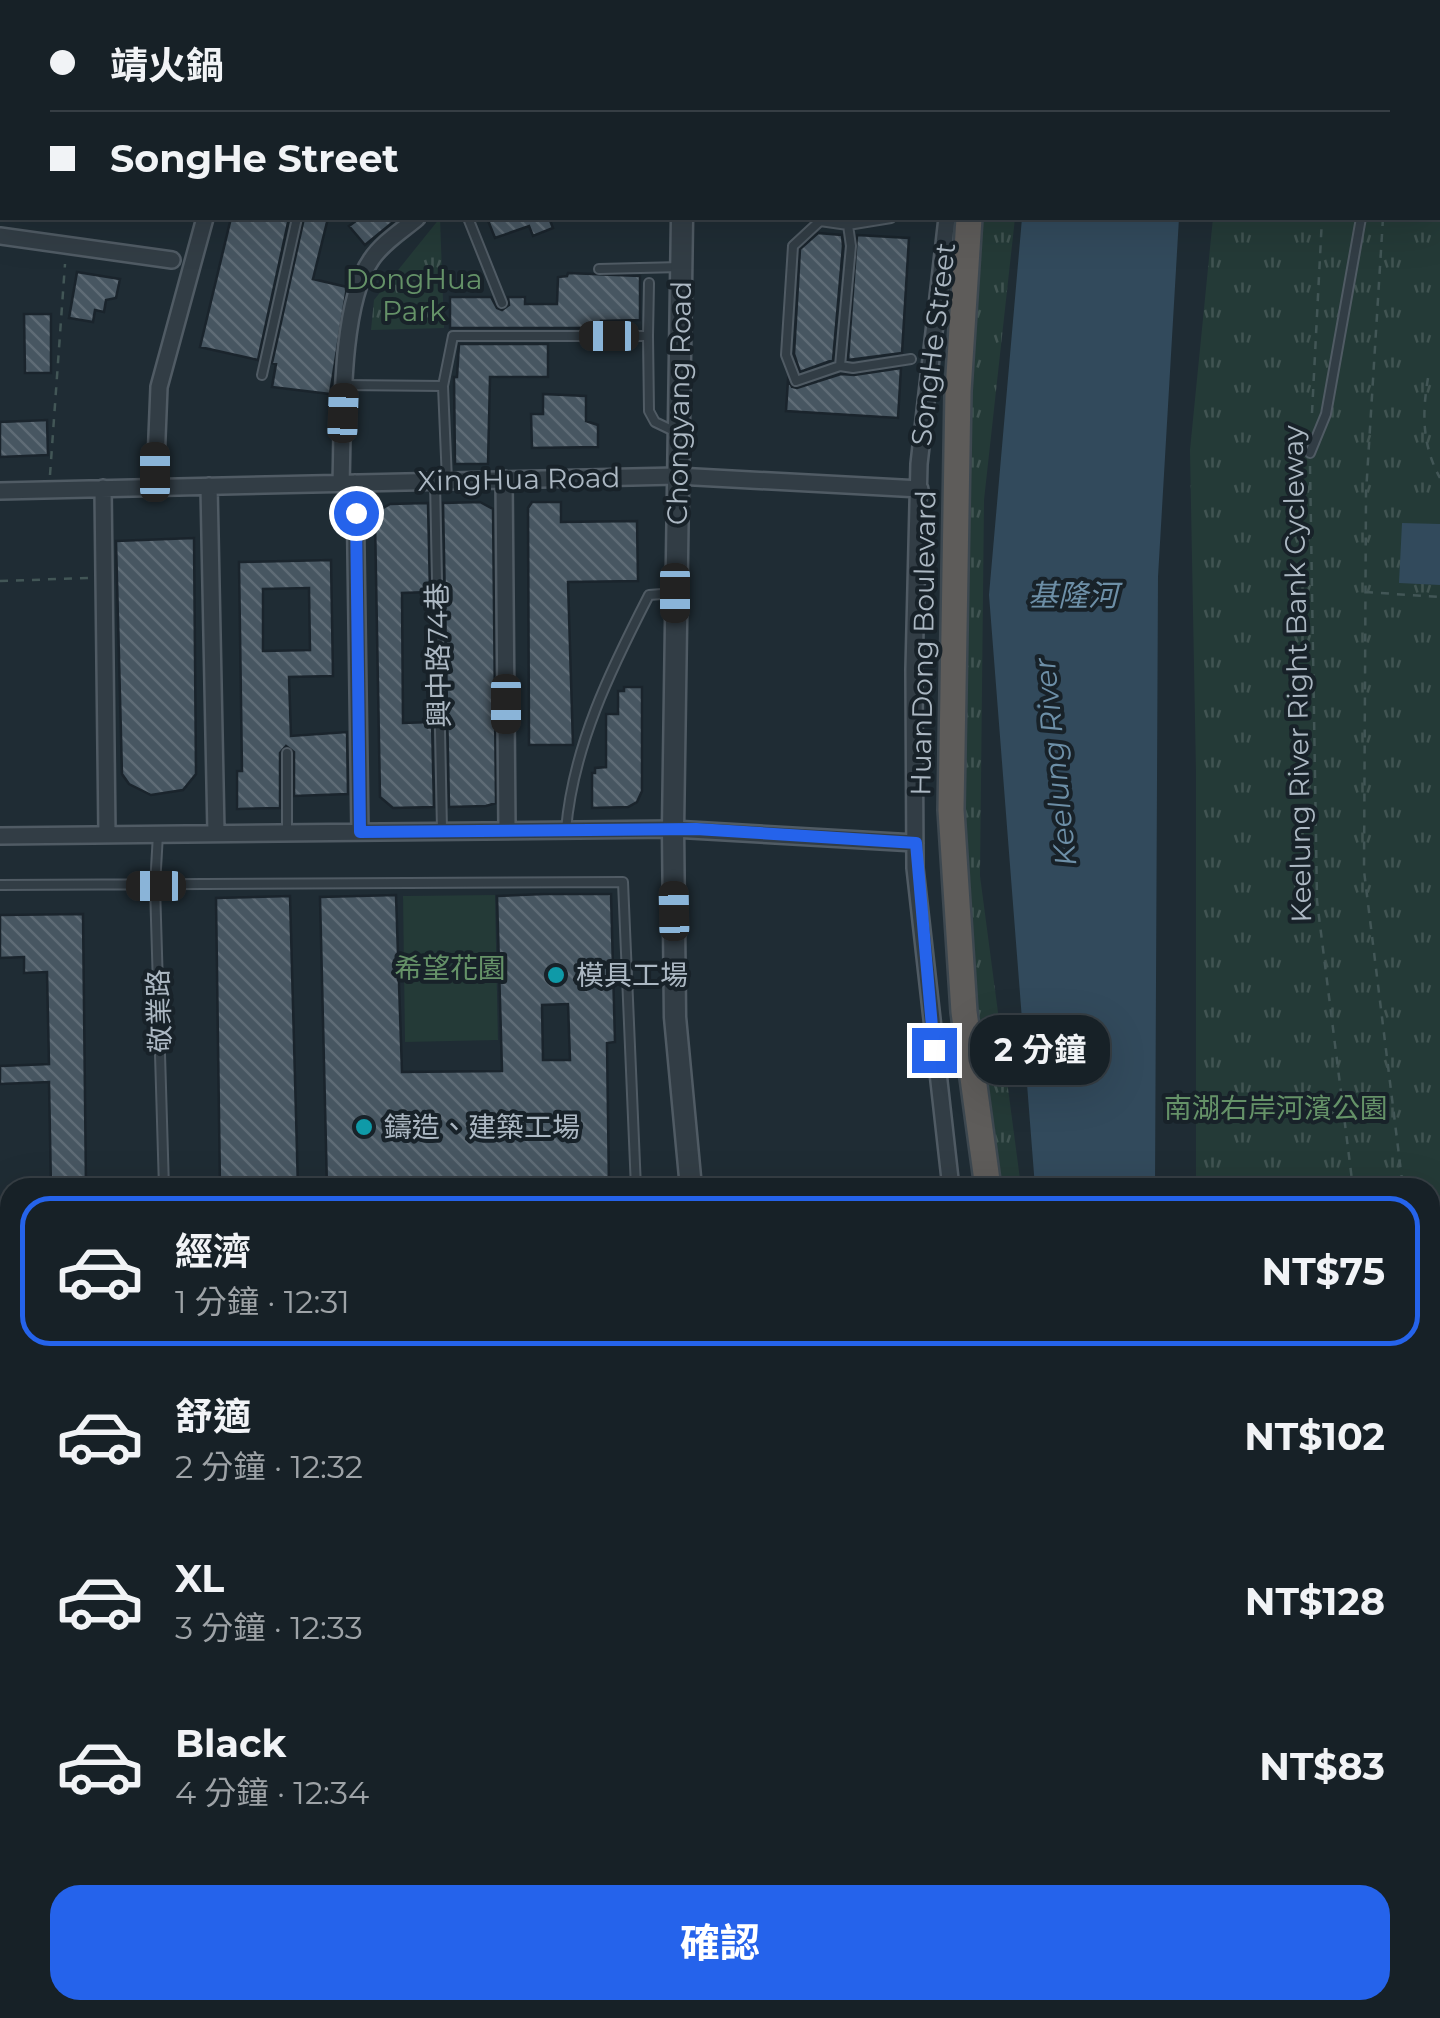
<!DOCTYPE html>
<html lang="zh-TW">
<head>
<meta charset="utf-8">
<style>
	:root { --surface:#172127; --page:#242e33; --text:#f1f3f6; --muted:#9ea3a7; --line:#363e44; --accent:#2563eb }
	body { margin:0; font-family:Montserrat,"Noto Sans TC",sans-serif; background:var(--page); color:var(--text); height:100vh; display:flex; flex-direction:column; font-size:38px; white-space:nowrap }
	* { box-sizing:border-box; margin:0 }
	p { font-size:32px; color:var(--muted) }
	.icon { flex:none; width:55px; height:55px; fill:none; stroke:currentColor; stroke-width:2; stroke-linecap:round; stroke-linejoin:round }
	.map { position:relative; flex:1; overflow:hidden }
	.details { position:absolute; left:0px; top:1178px; width:1440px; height:842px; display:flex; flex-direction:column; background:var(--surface); border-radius:30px 30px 0 0; box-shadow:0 10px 40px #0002,0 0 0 2px var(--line) }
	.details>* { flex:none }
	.guide { position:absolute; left:0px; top:0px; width:1440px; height:220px; box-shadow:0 10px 40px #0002,0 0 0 2px var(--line); display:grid; align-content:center; height:220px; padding:0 50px; background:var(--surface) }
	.end { position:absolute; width:45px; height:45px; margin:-22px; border:12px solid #2563eb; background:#fff; box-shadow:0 0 0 5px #fff }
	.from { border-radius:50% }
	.bubble { position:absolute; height:70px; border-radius:30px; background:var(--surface); box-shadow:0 10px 40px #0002,0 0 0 2px var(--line); font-size:32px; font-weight:700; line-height:70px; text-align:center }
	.car { position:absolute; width:30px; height:60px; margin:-30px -15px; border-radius:12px; box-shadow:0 0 8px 2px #0007; background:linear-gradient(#222 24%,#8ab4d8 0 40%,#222 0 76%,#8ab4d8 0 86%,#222 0) }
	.guide b { display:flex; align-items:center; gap:35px; height:95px; font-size:38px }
	.guide b+b { border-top:2px solid var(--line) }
	.guide i { width:25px; height:25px; background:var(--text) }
	ul { padding:18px 0 0; list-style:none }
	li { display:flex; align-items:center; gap:30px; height:150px; margin:0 20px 15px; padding:0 30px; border:5px solid transparent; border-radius:30px }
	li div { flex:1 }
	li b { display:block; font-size:38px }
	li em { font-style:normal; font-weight:700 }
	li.on { border-color:var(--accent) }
	li>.icon { width:90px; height:90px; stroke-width:1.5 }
	.cta { display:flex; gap:20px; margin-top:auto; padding:20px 50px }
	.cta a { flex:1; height:115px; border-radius:30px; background:var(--accent); color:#fff; font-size:40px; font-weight:700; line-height:115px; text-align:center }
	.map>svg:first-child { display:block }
	.park { fill:url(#park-tufts) }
	.garden { fill:#243a37 }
	.water { fill:#324a5c }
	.building { fill:url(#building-back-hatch); stroke:#1a242c; stroke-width:2.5; fill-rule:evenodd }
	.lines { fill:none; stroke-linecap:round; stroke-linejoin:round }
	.service-casing { stroke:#505b64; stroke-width:12 }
	.pedestrian-casing { stroke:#505b64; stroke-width:16 }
	.minor-casing { stroke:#505b64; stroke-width:20 }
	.tertiary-casing { stroke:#505b64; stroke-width:25 }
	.trunk-casing { stroke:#3d4850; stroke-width:30 }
	.path { stroke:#425656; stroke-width:2.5; stroke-dasharray:8 8; stroke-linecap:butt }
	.service { stroke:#323d45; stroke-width:8 }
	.pedestrian { stroke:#323d45; stroke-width:11 }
	.minor { stroke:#323d45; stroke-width:15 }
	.tertiary { stroke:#323d45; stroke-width:20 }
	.trunk { stroke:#5e5c5a; stroke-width:25 }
	.route { stroke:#2563eb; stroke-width:12 }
	.culture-dot { fill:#0f9aa8; stroke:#182229; stroke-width:4 }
	.labels { text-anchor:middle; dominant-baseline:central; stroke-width:8; stroke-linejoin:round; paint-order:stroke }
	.park-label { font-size:28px; fill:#659268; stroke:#182229 }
	.street-label { font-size:28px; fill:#acb8c3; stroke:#182229 }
	.poi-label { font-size:28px; fill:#acb8c3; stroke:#182229; text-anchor:start }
	.water-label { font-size:30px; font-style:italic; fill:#6d8fa7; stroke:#182229 }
</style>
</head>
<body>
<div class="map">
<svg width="1440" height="2018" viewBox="0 0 1440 2018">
	<defs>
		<pattern id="park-tufts" width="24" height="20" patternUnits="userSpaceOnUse" patternTransform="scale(2.5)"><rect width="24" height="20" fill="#243a37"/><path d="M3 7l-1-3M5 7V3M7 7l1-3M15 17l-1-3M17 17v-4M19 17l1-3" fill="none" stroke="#415452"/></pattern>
		<pattern id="building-back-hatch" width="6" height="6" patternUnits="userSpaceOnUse" patternTransform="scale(2.5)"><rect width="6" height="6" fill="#475661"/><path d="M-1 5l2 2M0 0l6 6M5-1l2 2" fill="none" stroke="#5f6c76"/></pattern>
	</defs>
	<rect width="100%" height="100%" fill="#1f2c34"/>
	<!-- park -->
	<path class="park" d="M1438,12L1440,13V1855L1430,1840V1188H1196V771L1190,450L1213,218H1438Z
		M440,218L444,328L371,330L374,300Z
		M970,218H1015L984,500L980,876L1021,1187H992L958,929Z"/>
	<!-- garden -->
	<path class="garden" d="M495,895L498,1040L405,1042L403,896Z"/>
	<!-- water -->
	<path class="water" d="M1022,218H1179L1158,577L1155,1187H1035L989,595Z
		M1402,523L1440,524V585L1399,583Z
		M1430,1960L1440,1968V2018H1325L1318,2010H1430Z"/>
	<!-- building -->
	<path class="building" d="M231,218H289L258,360L200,347Z
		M304,218H328L313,279L347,287L330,394L272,387L276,364L272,363Z
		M360,218H398L365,245L349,226Z
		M487,218H549L553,228L533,236L529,226L495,238Z
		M818,233L842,235L843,246L833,360L800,372L794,354L800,249Z
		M857,235L909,238L902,353L848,360Z
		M77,272L120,279L116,298L106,300L104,312L95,310L93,322L69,318Z
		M568,273L640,276V320L601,321V328H450V297H491L497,308L502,310L509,305L508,297H525V304H557L558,277L567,276Z
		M24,314H51V373H25Z
		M459,344H548V377H490L488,464H455L454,377H457Z
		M901,368L898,418L786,411L788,380L792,387L797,388L841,374L854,375Z
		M543,394L586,396V421L598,425V447L532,448L531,414H543Z
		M47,420L48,455L0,457V422Z
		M480,502L493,509L496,803L486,806L449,807L443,503Z
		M532,502H561V522L637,521L638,581L568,582L573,745H529L528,508Z
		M428,503L430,592L402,593L403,723L432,722L434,807L393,808L380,797L375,520L378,511L390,504Z
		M194,538L196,774L183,790L151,795L129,784L122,774L116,541Z
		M331,560L333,676L289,677L291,736L347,732L348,794L294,796V752L286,746L280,753V808L237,809V771H242L239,562ZM309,588L310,650L263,651V589Z
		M624,687H642V791L637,802L628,807L592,808V773H595V768L606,767V714H618V691H624Z
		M544,894H611L615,1042L607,1043L609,1188H327L320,897L396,895L402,1072L502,1071L497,896ZM568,1004L570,1060H543L542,1005Z
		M290,896L298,1188H220L216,898Z
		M83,914L86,1188H51L49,1082L0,1084V1066L49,1064L47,972L24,973V957L0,958V915Z"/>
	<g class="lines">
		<defs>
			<path id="service" d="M46,0L47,2
				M423,2L427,0
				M1418,2L1419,0
				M1438,100L1440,101
				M468,218L502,303
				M848,225L891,218
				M599,269L681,267
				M648,336L649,283
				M840,366L851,246L848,225L820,221L793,246L786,355L796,381L840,366L853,368L911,359
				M262,375L297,218
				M343,385L443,386L447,481
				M443,386L453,336H648L649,411L655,422L678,433
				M1310,453L1326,414L1361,218
				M435,481L442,830
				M566,830C573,746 611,669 649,595L675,593
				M287,833V753
				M158,834L155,886L164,1188
				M0,885L623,882L636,1188
				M0,1255H10
				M0,1965L10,1964
				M370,2010L409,2018
				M503,2010L532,2018
				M422,2018L491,2010"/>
			<path id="pedestrian" d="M0,1904L10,1906"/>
			<path id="minor" d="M167,0L168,2
				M537,0L538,2
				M124,2L127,0
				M602,2L609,0
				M962,2V0
				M0,27H2
				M947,218L919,464L914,670L915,868L951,1188
				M0,236L172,260
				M504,479L507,830
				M341,483C343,426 339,306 371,260C382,243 403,230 417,218
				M355,483L360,832
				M209,486L216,833
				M155,487L159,387L205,218
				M103,488L107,835
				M0,491L677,476L920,489
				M0,836L673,829L915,843
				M0,1598L10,1599
				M0,1844L10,1832
				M1218,2010L1221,2018
				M712,2018L714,2010"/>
			<path id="tertiary" d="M715,2V0
				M682,218L673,829L675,1017L691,1188
				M932,2010L937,2018"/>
			<path id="trunk" d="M983,2V0
				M969,218L958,391L951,810L964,1012L988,1188
				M1241,2010L1246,2018"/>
		</defs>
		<!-- service casing -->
		<use href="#service" class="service-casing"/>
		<!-- pedestrian casing -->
		<use href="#pedestrian" class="pedestrian-casing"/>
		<!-- minor casing -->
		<use href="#minor" class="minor-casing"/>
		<!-- tertiary casing -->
		<use href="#tertiary" class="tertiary-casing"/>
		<!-- trunk casing -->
		<use href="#trunk" class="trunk-casing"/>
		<!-- path -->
		<path class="path" d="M1337,2V0
			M1383,218L1366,493L1364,871L1403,1188
			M1428,378C1422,414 1422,445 1440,478
			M1312,413L1322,218
			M1310,466L1317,901L1353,1188
			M50,475L65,264
			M0,581L88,578
			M1365,592L1440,597
			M1430,1401L1440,1468
			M1430,1592L1440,1614"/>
		<!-- service -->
		<use href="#service" class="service"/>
		<!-- pedestrian -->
		<use href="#pedestrian" class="pedestrian"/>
		<!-- minor -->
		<use href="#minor" class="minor"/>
		<!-- tertiary -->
		<use href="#tertiary" class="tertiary"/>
		<!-- trunk -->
		<use href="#trunk" class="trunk"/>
	</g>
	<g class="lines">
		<!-- route -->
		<path class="route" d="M356,513L360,832L696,829L916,843L934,1050"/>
	</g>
	<!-- markers -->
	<g class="culture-dot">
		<circle cx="556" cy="975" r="10"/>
		<circle cx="364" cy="1127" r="10"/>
	</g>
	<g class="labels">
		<!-- park labels -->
		<g class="park-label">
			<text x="414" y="279">DongHua<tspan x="414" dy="32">Park</tspan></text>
			<text x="450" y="968">希望花園</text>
			<text x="1276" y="1108">南湖右岸河濱公園</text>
		</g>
		<!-- street labels -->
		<g class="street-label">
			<text transform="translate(933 344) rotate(-83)">SongHe Street</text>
			<text transform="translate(679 403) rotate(-89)">Chongyang Road</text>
			<text transform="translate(519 479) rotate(-1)">XingHua Road</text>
			<text transform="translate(923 643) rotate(-89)">HuanDong Boulevard</text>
			<text transform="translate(438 655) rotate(-91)">興中路74巷</text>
			<text transform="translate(1297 674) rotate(-91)">Keelung River Right Bank Cycleway</text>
			<text transform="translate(159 1011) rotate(-92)">敬業路</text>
		</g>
		<!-- poi labels -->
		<g class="poi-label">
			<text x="576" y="975">模具工場</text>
			<text x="384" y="1127">鑄造、建築工場</text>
		</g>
		<!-- water labels -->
		<g class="water-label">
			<text x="1073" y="595">基隆河</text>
			<text transform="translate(1055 762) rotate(-96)">Keelung River</text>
		</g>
	</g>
</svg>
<i class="end from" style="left:356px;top:513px"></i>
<i class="end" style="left:934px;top:1050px"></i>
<div class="bubble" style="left:970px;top:1015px;width:140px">2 分鐘</div>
<i class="car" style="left:609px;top:336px;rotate:270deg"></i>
<i class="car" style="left:343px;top:413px;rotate:2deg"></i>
<i class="car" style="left:155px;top:472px;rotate:0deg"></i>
<i class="car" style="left:675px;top:593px;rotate:180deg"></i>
<i class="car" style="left:506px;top:704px;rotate:180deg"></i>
<i class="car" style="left:156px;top:886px;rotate:270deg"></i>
<i class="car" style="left:674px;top:911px;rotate:359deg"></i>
<div class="guide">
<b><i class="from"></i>靖火鍋</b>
<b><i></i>SongHe Street</b>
</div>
<section class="details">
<ul>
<li class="on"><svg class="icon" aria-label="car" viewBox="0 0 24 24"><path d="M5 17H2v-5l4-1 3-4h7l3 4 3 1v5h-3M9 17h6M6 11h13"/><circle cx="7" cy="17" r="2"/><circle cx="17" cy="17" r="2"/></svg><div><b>經濟</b><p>1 分鐘 · 12:31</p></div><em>NT$75</em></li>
<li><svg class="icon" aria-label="car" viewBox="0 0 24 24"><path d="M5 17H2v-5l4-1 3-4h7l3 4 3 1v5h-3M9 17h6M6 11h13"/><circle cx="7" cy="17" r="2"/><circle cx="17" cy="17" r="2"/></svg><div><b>舒適</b><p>2 分鐘 · 12:32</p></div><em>NT$102</em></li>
<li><svg class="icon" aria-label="car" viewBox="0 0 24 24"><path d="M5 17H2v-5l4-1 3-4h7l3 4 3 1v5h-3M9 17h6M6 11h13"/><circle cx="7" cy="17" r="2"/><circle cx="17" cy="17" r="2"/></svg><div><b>XL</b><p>3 分鐘 · 12:33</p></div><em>NT$128</em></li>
<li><svg class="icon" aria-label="car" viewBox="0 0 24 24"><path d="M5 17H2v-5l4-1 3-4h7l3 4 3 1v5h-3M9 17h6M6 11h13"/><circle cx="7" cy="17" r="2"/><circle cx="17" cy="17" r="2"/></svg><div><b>Black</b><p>4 分鐘 · 12:34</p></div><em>NT$83</em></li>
</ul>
<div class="cta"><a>確認</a></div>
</section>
</div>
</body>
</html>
